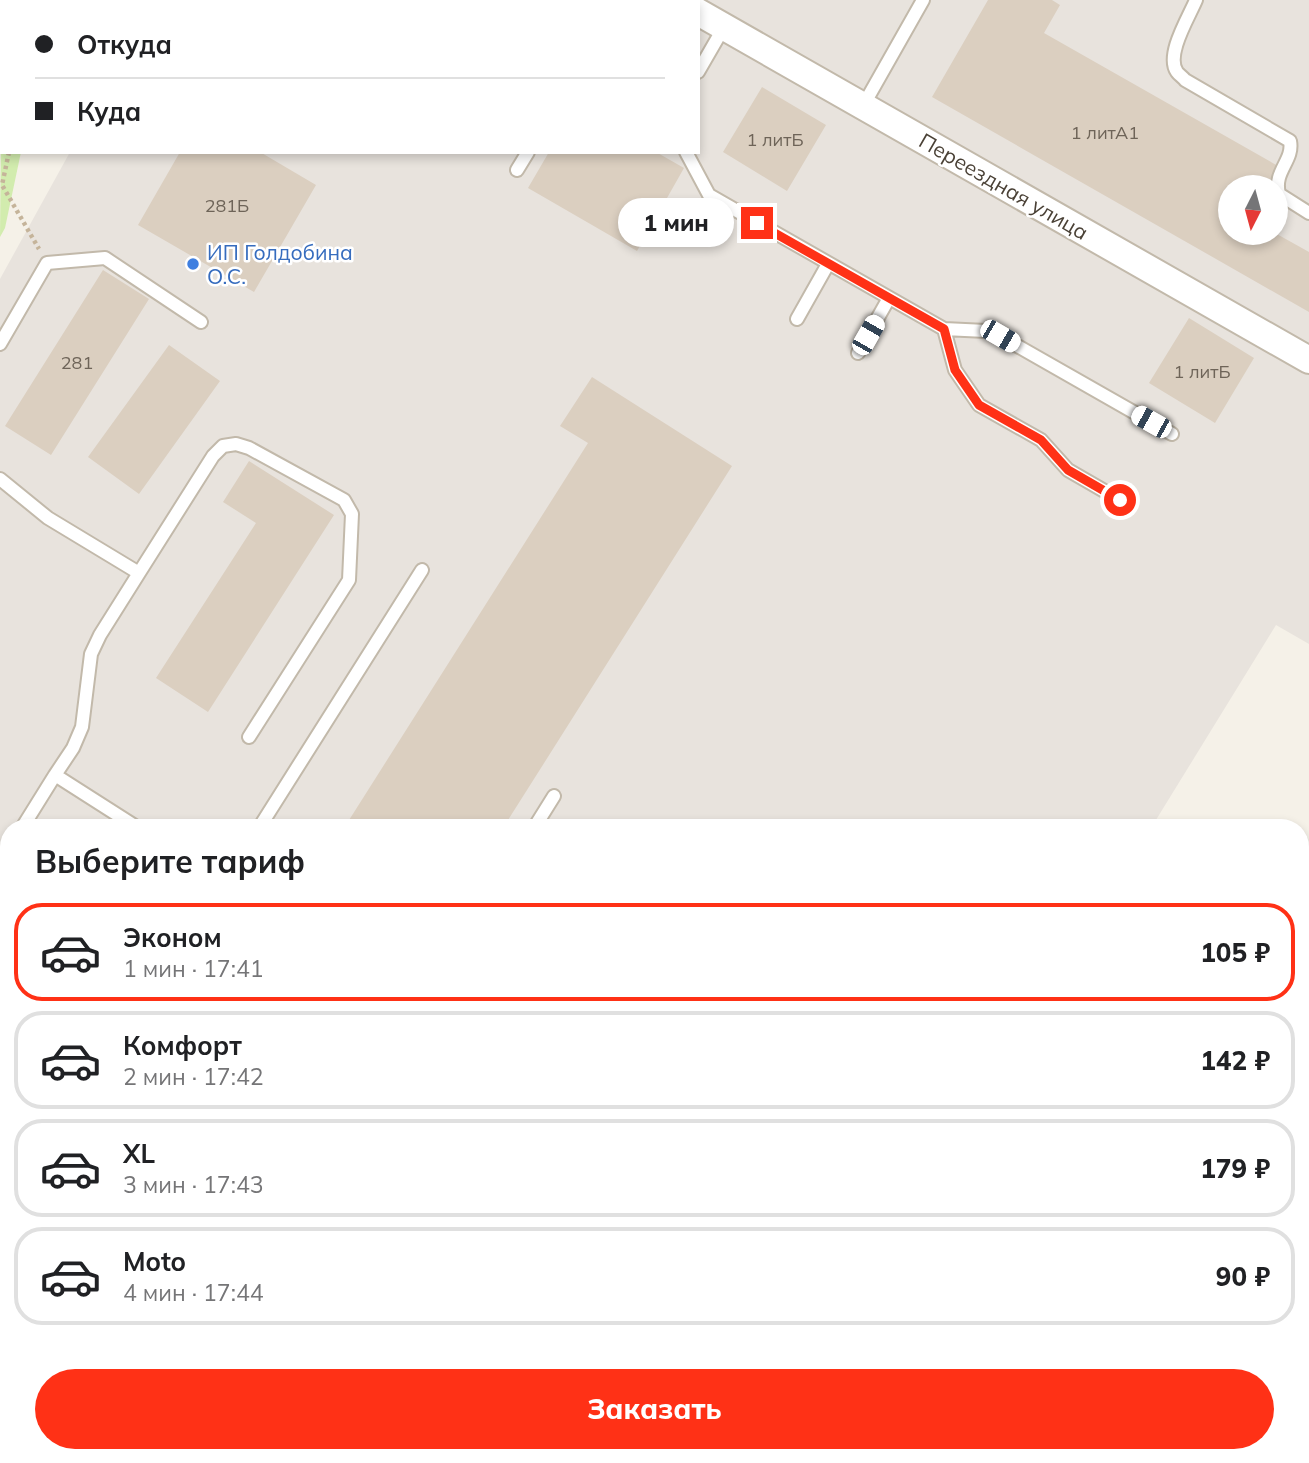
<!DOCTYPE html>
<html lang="ru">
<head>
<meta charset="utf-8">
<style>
	:root { --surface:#fff; --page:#f6f6f6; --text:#202124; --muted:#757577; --line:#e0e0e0; --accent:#ff3116 }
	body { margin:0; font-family:Mulish,sans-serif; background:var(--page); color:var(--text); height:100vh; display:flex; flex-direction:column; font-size:26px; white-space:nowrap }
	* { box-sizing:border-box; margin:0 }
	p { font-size:23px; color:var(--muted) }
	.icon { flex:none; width:38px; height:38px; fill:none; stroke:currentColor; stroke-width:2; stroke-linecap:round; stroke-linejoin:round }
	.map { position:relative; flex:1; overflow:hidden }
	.sheet { position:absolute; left:0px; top:819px; width:1309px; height:644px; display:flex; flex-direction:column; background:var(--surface); border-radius:28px 28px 0 0; box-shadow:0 4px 10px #0003 }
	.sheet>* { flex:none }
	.guide { position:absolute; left:0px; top:0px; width:700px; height:154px; box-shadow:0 4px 10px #0003; display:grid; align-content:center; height:154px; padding:0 35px; background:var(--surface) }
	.needle { width:46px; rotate:186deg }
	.controls { position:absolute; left:1218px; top:175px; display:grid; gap:14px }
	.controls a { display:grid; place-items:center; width:70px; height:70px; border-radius:50%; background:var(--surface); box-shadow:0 4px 10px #0003; font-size:35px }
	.end { position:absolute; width:32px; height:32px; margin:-16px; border:9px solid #ff3116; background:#fff; box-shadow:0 0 0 4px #fff }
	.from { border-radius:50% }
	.bubble { position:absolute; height:49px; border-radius:24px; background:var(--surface); box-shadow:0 4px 10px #0003; font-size:23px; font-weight:800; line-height:49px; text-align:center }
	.car { position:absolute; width:21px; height:42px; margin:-21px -10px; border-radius:9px; box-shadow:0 0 5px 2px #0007; background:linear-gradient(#fff 24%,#345 0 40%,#fff 0 76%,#345 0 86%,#fff 0) }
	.guide b { display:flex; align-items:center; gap:24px; height:66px; font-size:26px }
	.guide b+b { border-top:2px solid var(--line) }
	.guide i { width:18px; height:18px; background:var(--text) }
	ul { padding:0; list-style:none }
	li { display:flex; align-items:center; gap:21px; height:98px; margin:0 14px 10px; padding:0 21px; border:4px solid var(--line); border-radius:28px }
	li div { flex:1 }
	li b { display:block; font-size:26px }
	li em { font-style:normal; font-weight:800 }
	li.active { border-color:var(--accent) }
	li>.icon { width:63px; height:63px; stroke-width:1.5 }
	h2 { padding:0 35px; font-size:32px; line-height:84px }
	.button { display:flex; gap:14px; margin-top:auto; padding:14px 35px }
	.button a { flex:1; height:80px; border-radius:42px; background:var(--accent); color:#fff; font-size:28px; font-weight:800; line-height:80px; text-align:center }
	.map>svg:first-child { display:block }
	.industrial { fill:#e8e3dd; fill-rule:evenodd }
	.green { fill:#d2ecae }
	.building { fill:#dbcfc0 }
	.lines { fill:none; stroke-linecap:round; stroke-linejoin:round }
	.lane-casing { stroke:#c2b9aa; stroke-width:16 }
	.street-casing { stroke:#c2b9aa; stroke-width:30 }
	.path { stroke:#c5b49a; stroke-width:4.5; stroke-dasharray:3.5 3.5; stroke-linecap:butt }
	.lane { stroke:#fff; stroke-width:12 }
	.street { stroke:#fff; stroke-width:26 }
	.rail { stroke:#989898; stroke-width:5; stroke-dasharray:9 9; stroke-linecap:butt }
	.route { stroke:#ff3116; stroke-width:9 }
	.shop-dot { fill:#3f7fe0; stroke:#fff; stroke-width:2.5 }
	.labels { text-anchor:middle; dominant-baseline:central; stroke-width:5; stroke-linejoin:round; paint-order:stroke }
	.number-label { font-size:18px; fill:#6e6458 }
	.street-label { font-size:21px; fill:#4a4136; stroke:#fff }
	.shop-label { font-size:21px; fill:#366cbe; stroke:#fff; text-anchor:start }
</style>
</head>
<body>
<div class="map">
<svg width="1309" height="1463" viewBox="0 0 1309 1463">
	<rect width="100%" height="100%" fill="#f5f1e8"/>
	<!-- industrial -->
	<path class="industrial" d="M154,0H1309V644L1276,625L1151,828H9V1454H728L723,1463H0V279L70,152H698V2H153ZM1230,187H1276V233H1230Z
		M1309,1432V1463H1291L1296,1454H1300V1447Z"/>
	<!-- green -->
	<path class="green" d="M2,24V152H21L5,228L0,237Z"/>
	<!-- building -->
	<path class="building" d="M988,0H1052L1060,5L1044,33L1278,166L1266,187H1230V233H1275L1309,252V312L932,97Z
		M762,87L826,125L787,191L723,152Z
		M180,152H260L316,185L254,292L138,225Z
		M549,152H656L684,168L637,251L528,188Z
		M103,270L149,299L51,455L5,426Z
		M1189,318L1254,358L1215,423L1149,383Z
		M169,345L220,381L139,494L88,457Z
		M592,377L732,466L503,828H344L588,443L560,426Z
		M249,461L334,515L208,712L156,678L256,523L223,502Z
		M342,1454H489L484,1463H337Z
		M822,1454H961L956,1463H817Z"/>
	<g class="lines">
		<defs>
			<path id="lane" d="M1196,0C1189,17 1165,55 1177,72C1179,75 1183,77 1185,80L1290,141C1294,161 1273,171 1279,194L1309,213
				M627,2L628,0
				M698,72L724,27
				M863,106L923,0
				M686,152L709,195L944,329L986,331L1000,336L1172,434
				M517,170L528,152
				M797,319L828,264
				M944,329L955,370L979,405L1041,440L1068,470L1120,500
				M0,344L47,263L105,258L201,322
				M858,353L889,298
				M0,479L48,518L139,573L213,456L223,446L236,444L249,448L344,500L352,514L349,580L249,737
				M22,828L55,775
				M138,828L55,775L73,748L82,727L91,654L100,635L139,573
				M259,828L422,570
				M534,828L554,796
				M0,861L9,849
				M0,1198L9,1182
				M0,1312L9,1317
				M240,1454L251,1463
				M516,1463L521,1454
				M798,1463L803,1454"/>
			<path id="street" d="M677,0L680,2
				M698,12L1309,360"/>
		</defs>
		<!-- lane casing -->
		<use href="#lane" class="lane-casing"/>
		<!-- street casing -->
		<use href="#street" class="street-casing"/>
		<!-- path -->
		<path class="path" d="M36,0L37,2
			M9,152L2,185L39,249"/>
		<!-- lane -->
		<use href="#lane" class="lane"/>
		<!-- street -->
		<use href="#street" class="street"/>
		<!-- rail -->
		<path class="rail" d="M1300,1098L1309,1084
			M1300,1142L1309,1127
			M1068,1463L1074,1454
			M1105,1463L1110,1454"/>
	</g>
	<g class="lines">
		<!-- route -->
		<path class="route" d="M757,223L944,329L955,370L979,405L1041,440L1068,470L1120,500"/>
	</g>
	<!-- markers -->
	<circle class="shop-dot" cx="193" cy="264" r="7"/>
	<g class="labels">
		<!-- number labels -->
		<g class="number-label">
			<text x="1105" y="132">1 литА1</text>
			<text x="775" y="139">1 литБ</text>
			<text x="227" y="205">281Б</text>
			<text x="77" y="362">281</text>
			<text x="1202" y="371">1 литБ</text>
		</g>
		<!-- street labels -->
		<g class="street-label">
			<text transform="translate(1004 186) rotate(30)">Переездная улица</text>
		</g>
		<!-- shop labels -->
		<g class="shop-label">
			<text x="207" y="252">ИП Голдобина<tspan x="207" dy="24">О.С.</tspan></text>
		</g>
	</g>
</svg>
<div class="controls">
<a><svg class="needle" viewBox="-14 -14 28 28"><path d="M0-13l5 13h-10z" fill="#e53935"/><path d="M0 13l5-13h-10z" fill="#757577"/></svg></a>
</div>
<i class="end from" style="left:1120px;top:500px"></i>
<i class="end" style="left:757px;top:223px"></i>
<div class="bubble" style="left:618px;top:198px;width:116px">1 мин</div>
<i class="car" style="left:868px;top:335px;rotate:30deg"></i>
<i class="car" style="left:1000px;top:336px;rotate:120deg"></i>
<i class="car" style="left:1151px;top:422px;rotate:299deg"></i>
<div class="guide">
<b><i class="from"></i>Откуда</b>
<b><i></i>Куда</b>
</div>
<section class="sheet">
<h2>Выберите тариф</h2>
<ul>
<li class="active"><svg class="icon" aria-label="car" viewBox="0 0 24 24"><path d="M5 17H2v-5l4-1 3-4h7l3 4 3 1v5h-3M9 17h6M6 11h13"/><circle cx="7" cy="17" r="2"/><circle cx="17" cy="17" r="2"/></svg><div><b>Эконом</b><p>1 мин · 17:41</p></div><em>105 ₽</em></li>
<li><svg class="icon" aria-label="car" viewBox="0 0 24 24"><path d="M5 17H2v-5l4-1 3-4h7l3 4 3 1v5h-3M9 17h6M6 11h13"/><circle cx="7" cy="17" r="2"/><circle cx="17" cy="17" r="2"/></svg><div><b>Комфорт</b><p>2 мин · 17:42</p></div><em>142 ₽</em></li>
<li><svg class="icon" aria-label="car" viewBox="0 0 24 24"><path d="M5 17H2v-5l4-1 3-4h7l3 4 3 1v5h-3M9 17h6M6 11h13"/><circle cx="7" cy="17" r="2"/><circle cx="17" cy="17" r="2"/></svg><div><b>XL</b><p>3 мин · 17:43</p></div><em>179 ₽</em></li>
<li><svg class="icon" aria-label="car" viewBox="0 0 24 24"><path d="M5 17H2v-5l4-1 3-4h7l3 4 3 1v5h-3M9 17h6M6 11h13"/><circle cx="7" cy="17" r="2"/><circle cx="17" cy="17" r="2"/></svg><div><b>Moto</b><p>4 мин · 17:44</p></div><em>90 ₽</em></li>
</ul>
<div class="button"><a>Заказать</a></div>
</section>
</div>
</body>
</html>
